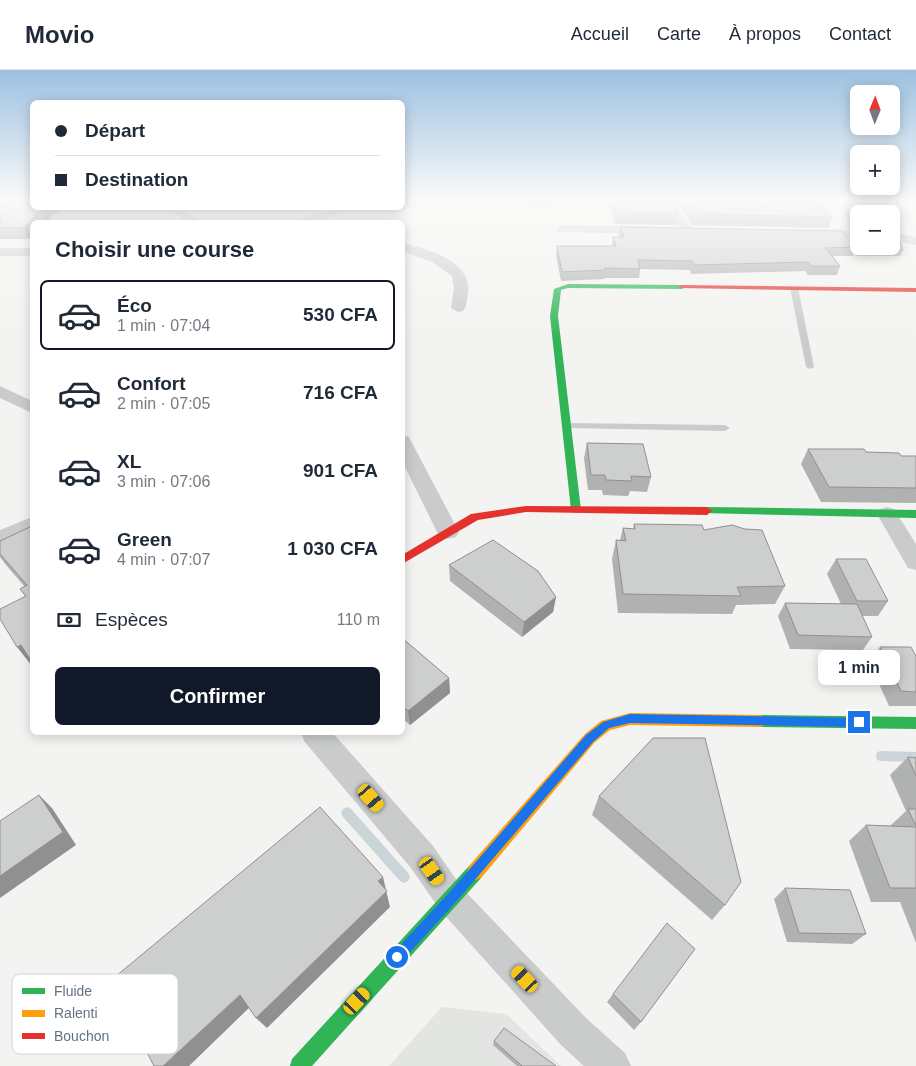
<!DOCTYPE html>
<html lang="fr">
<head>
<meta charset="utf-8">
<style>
	:root { --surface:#fff; --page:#f2f2f3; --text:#1f2937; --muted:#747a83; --line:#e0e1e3; --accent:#111827 }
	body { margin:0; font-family:Helvetica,sans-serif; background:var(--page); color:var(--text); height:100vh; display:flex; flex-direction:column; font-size:19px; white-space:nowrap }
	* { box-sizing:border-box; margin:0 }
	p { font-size:16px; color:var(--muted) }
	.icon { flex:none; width:28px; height:28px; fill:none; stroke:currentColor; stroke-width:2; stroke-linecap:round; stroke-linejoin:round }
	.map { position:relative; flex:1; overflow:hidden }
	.details { position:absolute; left:30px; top:150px; width:375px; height:515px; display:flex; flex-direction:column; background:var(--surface); border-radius:8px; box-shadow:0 2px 12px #0003 }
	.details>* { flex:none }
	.hud { position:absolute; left:30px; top:30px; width:375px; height:110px; border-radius:8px; box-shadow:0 2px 12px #0003; display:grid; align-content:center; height:110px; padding:0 25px; background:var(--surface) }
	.needle { width:32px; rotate:1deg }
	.tools { position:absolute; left:850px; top:15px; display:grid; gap:10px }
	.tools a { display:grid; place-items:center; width:50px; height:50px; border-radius:8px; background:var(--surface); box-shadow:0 2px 12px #0003; font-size:25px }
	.end { position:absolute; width:22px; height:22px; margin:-11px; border:6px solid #1a73e8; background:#fff; box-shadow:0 0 0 2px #fff }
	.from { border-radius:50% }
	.bubble { position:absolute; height:35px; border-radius:8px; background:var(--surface); box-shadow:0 2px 12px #0003; font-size:16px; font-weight:700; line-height:35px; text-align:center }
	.car { position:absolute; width:15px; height:30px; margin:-15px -8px; border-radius:6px; box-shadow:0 0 4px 1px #0007; background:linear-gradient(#f5c518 24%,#345 0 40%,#f5c518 0 76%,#345 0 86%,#f5c518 0) }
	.hud b { display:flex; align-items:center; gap:18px; height:48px; font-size:19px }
	.hud b+b { border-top:1px solid var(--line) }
	.hud i { width:12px; height:12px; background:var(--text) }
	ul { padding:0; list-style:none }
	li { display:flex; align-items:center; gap:15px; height:70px; margin:0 10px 8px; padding:0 15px; border:2px solid transparent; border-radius:8px }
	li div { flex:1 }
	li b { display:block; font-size:19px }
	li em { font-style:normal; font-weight:700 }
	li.selected { border-color:var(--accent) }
	li>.icon { width:45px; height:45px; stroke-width:1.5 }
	h2 { padding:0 25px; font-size:22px; line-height:60px }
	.pay { display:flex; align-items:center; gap:12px; height:55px; padding:0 25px; font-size:19px }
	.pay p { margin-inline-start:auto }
	.button { display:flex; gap:10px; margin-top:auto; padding:10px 25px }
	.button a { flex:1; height:58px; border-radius:8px; background:var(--accent); color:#fff; font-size:20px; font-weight:700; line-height:58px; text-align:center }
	header { display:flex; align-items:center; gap:30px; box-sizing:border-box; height:70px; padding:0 25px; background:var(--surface); border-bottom:1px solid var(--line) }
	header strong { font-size:24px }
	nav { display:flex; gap:28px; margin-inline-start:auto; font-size:18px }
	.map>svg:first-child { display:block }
	.built { fill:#e3e5e3 }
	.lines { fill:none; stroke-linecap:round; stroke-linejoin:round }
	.stream { fill:#cbd4d6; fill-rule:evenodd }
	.lane { fill:#cacccc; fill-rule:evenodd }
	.street { fill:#cacccc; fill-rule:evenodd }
	.fast { fill:#30b455; fill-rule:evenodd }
	.slow { fill:#ff9f0a; fill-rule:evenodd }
	.jam { fill:#e5322d; fill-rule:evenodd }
	.wall { fill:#b0b1b1 }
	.shaded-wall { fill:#909090 }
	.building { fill:#cdcece; stroke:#909090 }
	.route { fill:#1a73e8 }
	.key { fill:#fff; stroke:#d0d5d9; stroke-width:1 }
	.key-label { font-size:14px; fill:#637381 }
</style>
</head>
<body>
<header>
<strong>Movio</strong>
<nav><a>Accueil</a><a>Carte</a><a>À propos</a><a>Contact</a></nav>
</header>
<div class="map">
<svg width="916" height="996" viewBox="0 0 916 996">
	<rect width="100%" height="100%" fill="#f3f3f1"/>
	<!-- built -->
	<path class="built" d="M442,937L506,944L561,996H389Z"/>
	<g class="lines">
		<!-- stream -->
		<path class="stream" d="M881,681L916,682V692L881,691L877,690L876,686L877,682Z
			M347,737L351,739L408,803L410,807L408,811L404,813L400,811L343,747L341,743L343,739Z"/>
		<!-- lane -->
		<path class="lane" d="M794,216L798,218L814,297L810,299L806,297L790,218Z
			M567,353L725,355L730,358L725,361L564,358L562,356Z"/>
		<!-- street -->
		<path class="street" d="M662,130H673L693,160L691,163H683Z
			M165,138H179L202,152H188Z
			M338,138H355L315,152H298L300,149Z
			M563,155L650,156L656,160L650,164L559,162L557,159L559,156Z
			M814,159L859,160V168L810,166L808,163L810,160Z
			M891,162L916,167V175L891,170Z
			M402,173C427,179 471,190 468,222C467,229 467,236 463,241L458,242L451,238L454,218L452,206L432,192L402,181Z
			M0,178H32V186H0Z
			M0,316L32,331V343L0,328Z
			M402,365L409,367L411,371L459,462L456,467L448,469L440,467L437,462L402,391Z
			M887,437L894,439L916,474V500L908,498L877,444L880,439Z
			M32,447V462L0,477V460Z
			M301,662H332L433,776L462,818L587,949L625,983L631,996H584L561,975L440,840L411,798L304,671Z"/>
		<!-- fast -->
		<path class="fast" d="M568,214L682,215L686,217L682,219L568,218L561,220L558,246L581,440L576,443L571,440L550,246L554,219Z
			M707,437L916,440V448L703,443L702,441Z
			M761,645L916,647V659L761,657L756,655L754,651L756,647Z
			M475,794L481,796L483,802L481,808L312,996H290L292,989L469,796Z"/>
		<!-- slow -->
		<path class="slow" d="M630,643L761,645L766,647L768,651L766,655L761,657L630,655L610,660L595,672L481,808L475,810L469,808L467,802L469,796L585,664L601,651Z"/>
		<!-- jam -->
		<path class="jam" d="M682,215L916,218V222L680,218L678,217Z
			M526,436L707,437L712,441L707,445L526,442L478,450L402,494V485L471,444Z"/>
	</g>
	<!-- wall -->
	<path class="wall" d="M0,130L32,138H62L46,152H32L29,169H0Z
		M466,130H480L472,133Z
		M525,130H550V136L526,135Z
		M607,130H669L678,144L676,155L615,154Z
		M675,130H817L832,147L828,158L692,155Z
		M843,130H886L859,144V160L849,158Z
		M620,157L853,173L852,170L854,163L892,164L903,180L900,186H856L855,182L853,186H833L840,196L837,205H808L805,201L691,204L690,200L640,199L639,208H605L604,209L561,211L556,185L557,176H612L613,167H619Z
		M587,373L651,407L647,422L630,421L628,426L603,425L602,420H588L584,388Z
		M808,379L901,386H916V433L821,432L801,394Z
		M634,454L704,460L785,516L775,534L736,535L732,544L618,543L612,489L616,470H620L623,458L633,459Z
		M32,456V596L25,526L20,519L25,517L6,495L0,487V471Z
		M836,489L888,531L878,546H862L872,567L863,580L790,579L778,546L785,533L841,534L827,504Z
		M449,495L556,527L553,542L522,567L450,511Z
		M402,568L449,608L450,623L410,655L402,648Z
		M880,577L916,586V636H889L869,592Z
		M916,686V873L900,832H871L849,771L866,755L890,756L906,741L890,705L908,687L914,688Z
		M599,726L725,835L712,850L592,745Z
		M785,818L866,864L852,874L787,872L774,829Z
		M613,924L641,952L634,960L607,932Z
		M494,971L556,996H517L493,975Z"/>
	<!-- shaded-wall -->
	<path class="shaded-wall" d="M472,130H480L472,133Z
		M47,138H62L46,152H44L40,143Z
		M37,143L41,152H32V165L29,169L24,158Z
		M556,527L553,542L522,567L524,552Z
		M21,575L32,590V596L17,577Z
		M449,608L450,623L410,655L408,641Z
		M39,725L52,738L76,775L0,828V806Z
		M383,807L390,837L267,958L256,948L378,811Z
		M240,925L251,936L189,996H163Z"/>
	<!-- building -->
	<path class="building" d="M0,130H32V138H47L40,143H37L24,158H0Z
		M612,130H669L678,144L617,143Z
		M684,130H817L832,147L695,144Z
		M847,130H886L891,144H859V153L852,152Z
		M891,146L894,154L892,164L898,166L903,180H858L854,163H859V176H891Z
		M620,157L841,161L856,177L825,178L840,196H811L808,192L694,195L692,191L638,190L640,199L605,198L606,200L562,202L557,176H616L613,167H624Z
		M587,373L643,374L651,407L631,406L632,411L606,410L605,405H591Z
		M808,379H864L866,382L899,383L901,386H916V418L829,417Z
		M634,454L702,455L704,460L732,455L745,459L762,460L785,516L737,517L741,526L623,524L616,470L626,471L623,458L635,459Z
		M32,456V592L21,575L17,577L0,549V539L26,526L20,519L27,515L0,484V471Z
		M493,470L538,501L556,527L524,552L449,495Z
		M836,489H866L888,531H857Z
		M785,533L857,534L872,567L798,565Z
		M402,568L449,608L408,641L402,636Z
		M880,577H911L916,586V622L901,621Z
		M653,668H705L741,812L725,835L599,726Z
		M908,687L916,688V706Z
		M39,725L63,762L0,806V751Z
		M320,737L383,807L378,811L387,821L256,948L240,925L163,996H154L110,911Z
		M908,739H916V756Z
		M866,755L916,757V818H890Z
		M785,818L850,820L866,864L799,863Z
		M667,853L695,879L641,952L613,924Z
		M504,958L556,996H522L494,971Z"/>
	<!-- sky -->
	<linearGradient id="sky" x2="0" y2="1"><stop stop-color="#9cc1e1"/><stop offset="0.48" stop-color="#fafaf9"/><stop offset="1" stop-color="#fafaf9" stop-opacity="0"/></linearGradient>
	<rect width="916" height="270" fill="url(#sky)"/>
	<!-- route -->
	<path class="route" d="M630,644L859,648L864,652L859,657L630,653L609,658L593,672L455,833L402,891L397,893L393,891L391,887L393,883L447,825L586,665L603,652Z"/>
	<!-- legend -->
	<rect x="12" y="904" width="166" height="80" rx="8" class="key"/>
	<rect x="22" y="918" width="23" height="6" fill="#30b455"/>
	<rect x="22" y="940" width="23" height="7" fill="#ff9f0a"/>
	<rect x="22" y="963" width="23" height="6" fill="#e5322d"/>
	<g class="key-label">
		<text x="54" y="926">Fluide</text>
		<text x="54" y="948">Ralenti</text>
		<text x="54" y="971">Bouchon</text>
	</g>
</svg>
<div class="tools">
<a><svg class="needle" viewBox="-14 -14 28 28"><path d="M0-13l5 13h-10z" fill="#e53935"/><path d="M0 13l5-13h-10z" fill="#747a83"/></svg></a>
<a>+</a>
<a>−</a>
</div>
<i class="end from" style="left:397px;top:887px"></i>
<i class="end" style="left:859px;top:652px"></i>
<div class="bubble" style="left:818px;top:580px;width:82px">1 min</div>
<i class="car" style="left:371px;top:728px;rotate:139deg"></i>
<i class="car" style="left:432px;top:801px;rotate:145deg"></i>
<i class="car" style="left:525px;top:909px;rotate:317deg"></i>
<i class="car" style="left:357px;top:931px;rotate:43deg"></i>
<div class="hud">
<b><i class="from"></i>Départ</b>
<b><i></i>Destination</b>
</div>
<section class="details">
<h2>Choisir une course</h2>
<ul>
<li class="selected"><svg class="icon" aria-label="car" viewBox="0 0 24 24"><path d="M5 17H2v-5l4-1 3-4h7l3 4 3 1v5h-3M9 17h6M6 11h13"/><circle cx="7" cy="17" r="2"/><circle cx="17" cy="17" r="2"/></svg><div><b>Éco</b><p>1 min · 07:04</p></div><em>530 CFA</em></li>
<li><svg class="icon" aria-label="car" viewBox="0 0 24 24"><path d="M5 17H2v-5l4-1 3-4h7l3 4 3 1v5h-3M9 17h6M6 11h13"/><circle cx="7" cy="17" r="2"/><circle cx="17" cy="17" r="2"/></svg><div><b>Confort</b><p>2 min · 07:05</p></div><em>716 CFA</em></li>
<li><svg class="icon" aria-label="car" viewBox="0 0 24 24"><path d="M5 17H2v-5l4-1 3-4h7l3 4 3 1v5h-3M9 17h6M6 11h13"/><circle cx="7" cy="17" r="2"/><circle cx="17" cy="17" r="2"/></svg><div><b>XL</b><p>3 min · 07:06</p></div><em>901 CFA</em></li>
<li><svg class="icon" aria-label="car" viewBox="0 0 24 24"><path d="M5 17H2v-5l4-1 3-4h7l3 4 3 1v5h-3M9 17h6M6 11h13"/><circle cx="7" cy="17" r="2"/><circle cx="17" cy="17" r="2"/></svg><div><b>Green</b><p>4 min · 07:07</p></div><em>1 030 CFA</em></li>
</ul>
<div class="pay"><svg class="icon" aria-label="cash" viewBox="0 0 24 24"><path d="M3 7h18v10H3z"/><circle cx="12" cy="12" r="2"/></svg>Espèces<p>110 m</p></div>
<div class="button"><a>Confirmer</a></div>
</section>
</div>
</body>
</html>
